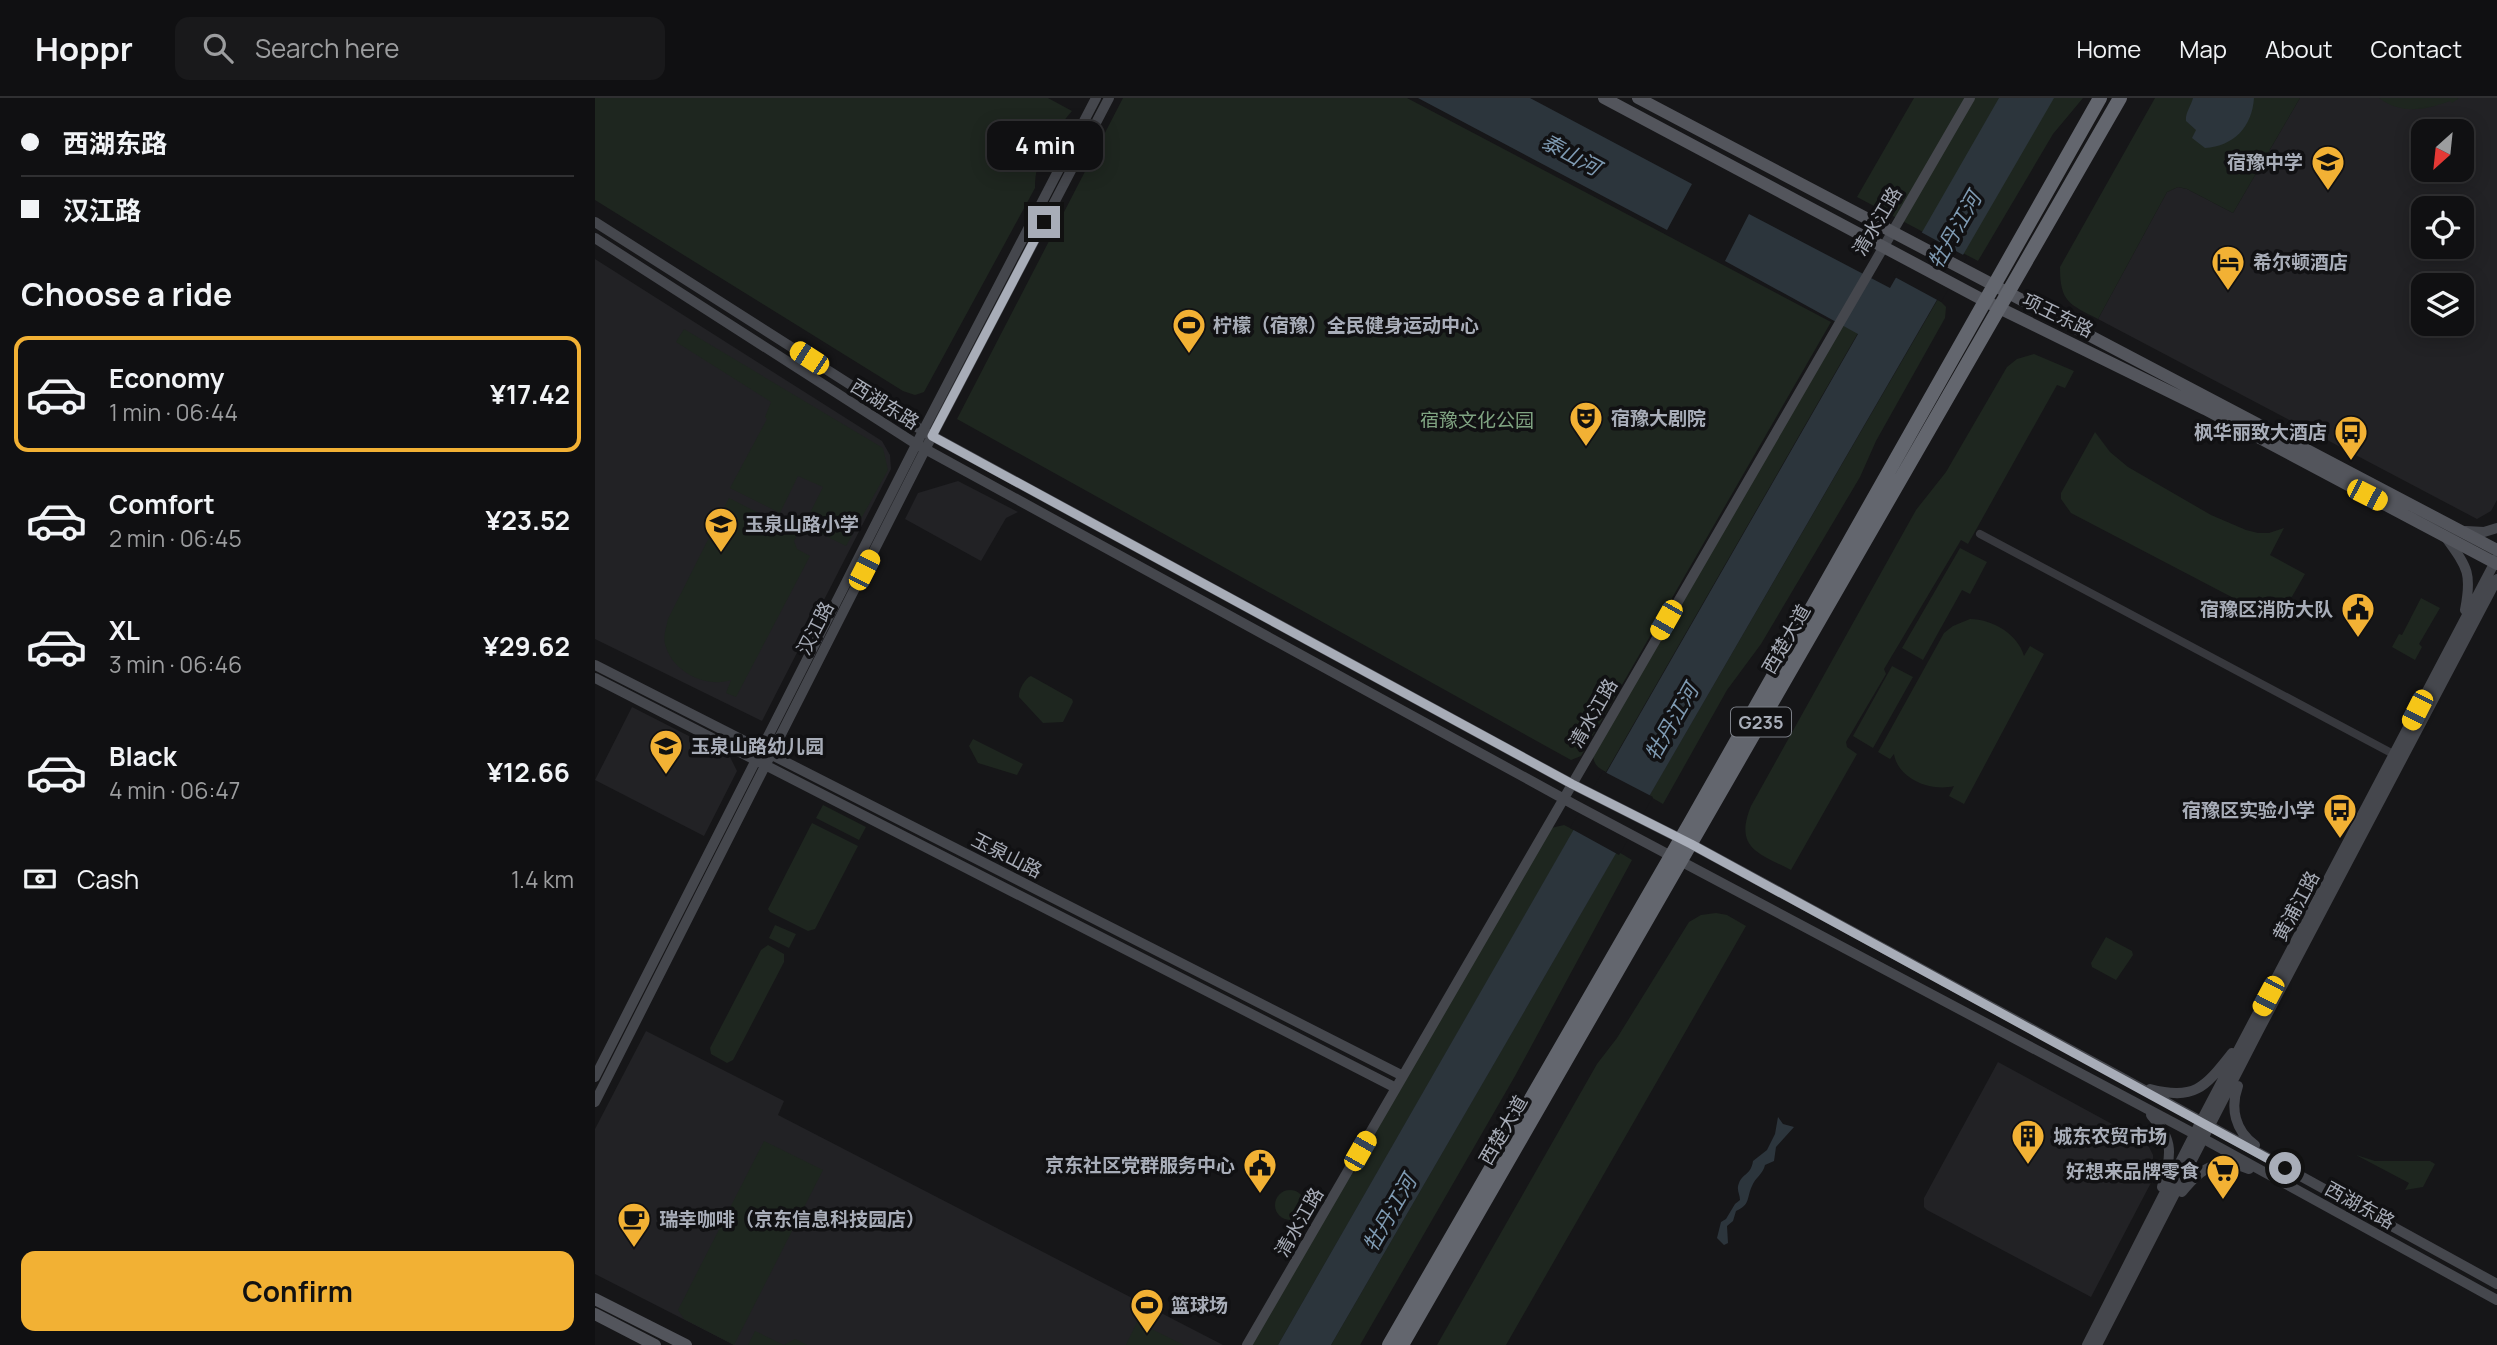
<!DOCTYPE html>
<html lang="en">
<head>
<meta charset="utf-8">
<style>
	:root { --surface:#101012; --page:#19191b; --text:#f1f3f6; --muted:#9c9d9f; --line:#303032; --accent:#f2b134 }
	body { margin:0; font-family:Manrope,"Noto Sans SC",sans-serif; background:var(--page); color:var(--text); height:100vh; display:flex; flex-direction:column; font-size:26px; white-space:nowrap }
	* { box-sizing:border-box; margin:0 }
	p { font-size:23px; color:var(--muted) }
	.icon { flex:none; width:38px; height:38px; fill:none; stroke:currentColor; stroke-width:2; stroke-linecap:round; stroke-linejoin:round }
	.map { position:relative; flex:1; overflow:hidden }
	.drawer { display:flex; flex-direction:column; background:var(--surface); width:595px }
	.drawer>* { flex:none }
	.top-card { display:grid; align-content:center; height:154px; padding:0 21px; background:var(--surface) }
	.needle { width:46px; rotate:207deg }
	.fabs { position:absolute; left:1816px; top:21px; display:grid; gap:14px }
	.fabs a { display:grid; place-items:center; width:63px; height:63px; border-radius:14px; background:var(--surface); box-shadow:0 4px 18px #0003,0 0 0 2px var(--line); font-size:35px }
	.end { position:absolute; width:32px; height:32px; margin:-16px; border:9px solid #a8adb8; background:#111; box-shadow:0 0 0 4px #111 }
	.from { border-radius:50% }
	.bubble { position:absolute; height:49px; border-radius:14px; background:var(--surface); box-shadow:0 4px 18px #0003,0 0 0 2px var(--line); font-size:23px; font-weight:700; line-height:49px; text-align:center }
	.car { position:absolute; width:21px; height:42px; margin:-21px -10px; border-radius:9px; box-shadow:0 0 5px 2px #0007; background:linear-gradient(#f5c518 24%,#345 0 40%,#f5c518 0 76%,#345 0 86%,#f5c518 0) }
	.top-card b { display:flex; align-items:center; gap:24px; height:66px; font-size:26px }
	.top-card b+b { border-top:2px solid var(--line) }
	.top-card i { width:18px; height:18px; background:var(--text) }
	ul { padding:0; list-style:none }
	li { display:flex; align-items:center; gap:21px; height:116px; margin:0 14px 10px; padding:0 7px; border:4px solid transparent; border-radius:14px }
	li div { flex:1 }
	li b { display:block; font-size:26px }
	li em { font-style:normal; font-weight:700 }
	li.current { border-color:var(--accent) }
	li>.icon { width:63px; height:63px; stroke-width:1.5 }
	h2 { padding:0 21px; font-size:32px; line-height:84px }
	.pay { display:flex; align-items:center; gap:18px; height:77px; padding:0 21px; font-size:26px }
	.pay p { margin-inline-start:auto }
	.action { display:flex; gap:14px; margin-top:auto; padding:14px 21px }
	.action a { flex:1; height:80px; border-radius:14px; background:var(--accent); color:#111; font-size:28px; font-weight:700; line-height:80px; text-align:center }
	header { display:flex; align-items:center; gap:42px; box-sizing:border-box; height:98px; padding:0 35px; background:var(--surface); border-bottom:2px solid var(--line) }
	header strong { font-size:33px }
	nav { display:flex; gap:38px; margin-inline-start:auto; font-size:24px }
	.search { width:490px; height:63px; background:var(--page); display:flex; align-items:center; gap:18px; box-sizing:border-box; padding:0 24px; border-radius:14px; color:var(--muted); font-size:26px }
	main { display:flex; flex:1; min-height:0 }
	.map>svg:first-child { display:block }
	.built { fill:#222225; fill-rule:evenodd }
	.green { fill:#1e261f }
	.water { fill:#2c353c }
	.pier { fill:#161618 }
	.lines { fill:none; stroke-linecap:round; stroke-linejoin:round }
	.street { stroke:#37383d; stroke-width:8 }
	.secondary { stroke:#45474d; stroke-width:10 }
	.primary { stroke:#53555c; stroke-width:12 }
	.highway { stroke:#63666e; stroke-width:14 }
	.route { stroke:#a8adb8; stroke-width:9 }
	.labels { text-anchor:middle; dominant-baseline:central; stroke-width:7; stroke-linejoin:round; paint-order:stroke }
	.shield { fill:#111113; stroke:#7b7e86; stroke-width:2 }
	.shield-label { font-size:18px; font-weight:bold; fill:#a8adb8 }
	.poi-label { font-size:19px; font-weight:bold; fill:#a8adb8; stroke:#111113; text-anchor:start }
	.street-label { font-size:19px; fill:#a8adb8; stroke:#111113 }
	.park-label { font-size:19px; fill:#7fa381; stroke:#111113 }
	.water-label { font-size:21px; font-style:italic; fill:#7f9bb3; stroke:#111113 }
</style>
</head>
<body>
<header>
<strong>Hoppr</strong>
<div class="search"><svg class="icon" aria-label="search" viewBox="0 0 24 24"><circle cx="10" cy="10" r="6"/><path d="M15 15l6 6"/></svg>Search here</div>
<nav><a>Home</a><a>Map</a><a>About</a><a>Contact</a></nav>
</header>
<main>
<section class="drawer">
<div class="top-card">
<b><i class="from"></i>西湖东路</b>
<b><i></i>汉江路</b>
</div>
<h2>Choose a ride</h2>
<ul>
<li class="current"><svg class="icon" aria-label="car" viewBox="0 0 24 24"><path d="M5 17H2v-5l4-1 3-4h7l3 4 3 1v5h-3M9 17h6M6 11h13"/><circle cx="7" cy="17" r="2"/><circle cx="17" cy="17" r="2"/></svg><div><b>Economy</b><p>1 min · 06:44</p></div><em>¥17.42</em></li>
<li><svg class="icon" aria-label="car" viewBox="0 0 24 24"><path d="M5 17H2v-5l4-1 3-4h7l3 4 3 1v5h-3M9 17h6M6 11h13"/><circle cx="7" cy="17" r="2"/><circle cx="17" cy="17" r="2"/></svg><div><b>Comfort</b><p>2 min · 06:45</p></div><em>¥23.52</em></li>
<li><svg class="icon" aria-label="car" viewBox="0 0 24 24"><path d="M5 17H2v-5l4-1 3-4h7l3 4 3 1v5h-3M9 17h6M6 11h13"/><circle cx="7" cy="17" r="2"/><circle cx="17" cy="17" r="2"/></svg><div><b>XL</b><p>3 min · 06:46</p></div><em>¥29.62</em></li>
<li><svg class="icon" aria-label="car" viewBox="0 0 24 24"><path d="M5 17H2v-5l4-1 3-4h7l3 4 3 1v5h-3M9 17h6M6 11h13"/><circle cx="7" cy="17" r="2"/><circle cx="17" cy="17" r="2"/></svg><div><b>Black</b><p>4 min · 06:47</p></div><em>¥12.66</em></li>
</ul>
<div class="pay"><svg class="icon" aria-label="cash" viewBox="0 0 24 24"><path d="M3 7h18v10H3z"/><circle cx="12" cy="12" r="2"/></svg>Cash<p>1.4 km</p></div>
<div class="action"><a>Confirm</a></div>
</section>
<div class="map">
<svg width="1902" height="1247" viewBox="0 0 1902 1247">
	<rect width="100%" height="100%" fill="#161618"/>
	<!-- built -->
	<path class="built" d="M1705,0H1902V402L1896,413L1882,421L1503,221L1572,94L1583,89L1592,91L1638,115ZM1829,33H1867V72H1829ZM1829,110H1867V149H1829ZM1829,187H1867V226H1829Z
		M0,161L287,343L295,357L296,371L167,623L0,541Z
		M363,383L423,414L411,420L386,463L310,421L323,395Z
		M37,609L135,659L142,673L109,738L0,682Z
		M51,933L189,1003L183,1017L628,1247H139L0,1176V1031Z
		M1403,964L1552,1045L1558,1057L1559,1079L1496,1199L1332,1112L1329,1109V1100Z"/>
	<!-- green -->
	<path class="green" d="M0,0H453L477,13C456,38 440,57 440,90L329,294L320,297L308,293L0,102Z
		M528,0H812L1236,224L986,658L976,662L362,321Z
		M1319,0H1488L1458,36L1383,163L1262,99Z
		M1560,0H1705L1638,115L1592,91L1583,89L1572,94L1503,221C1474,206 1465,204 1465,169Z
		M1784,0H1864L1857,5L1855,3C1830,12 1807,17 1784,0Z
		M1343,201L1351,209L1350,220L1281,343L1265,379L1166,546L1132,592L1068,706L1054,698Z
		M1246,226L1263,235L1011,674C1002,669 998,666 998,655Z
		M89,231L288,350L293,372L251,448L209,427L228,389L203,378L185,415L135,390L172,321L170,319L176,304L81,244Z
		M1439,256L1479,273L1470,290L1462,287L1373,446L1366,442L1289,571L1291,576L1251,644L1252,649L1262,656L1196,772C1163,755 1139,750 1156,708L1321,412L1351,374L1412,269L1422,261Z
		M1500,334L1515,354L1533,369L1616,417L1651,432L1663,435H1674L1689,430L1675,457L1710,476L1687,516L1680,519L1671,517L1476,415L1466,401V395Z
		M134,400L203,435L199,443L202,451L215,458L141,599L131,595L136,582C112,590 79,575 71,549C67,540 71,531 73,521Z
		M1365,450L1392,464L1375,496L1367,492L1328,562L1307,550Z
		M1826,500L1845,510L1824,546L1827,549L1820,562L1797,549L1804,536L1807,537Z
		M1375,521C1397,521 1423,536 1429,558L1435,548L1449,556L1369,706L1354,698L1359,688C1336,694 1303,681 1299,656L1295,661L1283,654L1349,535L1358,528Z
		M1297,568L1318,579L1278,650L1258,638Z
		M436,578L477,601L478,604L468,624L448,625L424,599C423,593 430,580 436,578Z
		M378,641L428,666L422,677L383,665L374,648Z
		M228,707L271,729L264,742L221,720Z
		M217,725L263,748L220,831L213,833L175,814L173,811Z
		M969,727L979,732L683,1247H655L956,730Z
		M1022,753L1037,762L920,978L765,1247H736Z
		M1121,815L1132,817L1151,828L911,1247H842L1002,966L1022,940L1094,824L1106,817Z
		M180,827L201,836L194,850L174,840Z
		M1511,839L1537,853L1538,857L1521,882L1497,869L1496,865Z
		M173,847L189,856V864L138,962L132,965L116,956L115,950L166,852Z
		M169,1043L228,1072L139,1247L89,1221L83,1212Z
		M1761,1057L1780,1063H1835L1840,1066L1828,1089L1810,1092L1814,1085Z
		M680 1107a15 15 0 1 1 30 0a15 15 0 1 1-30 0Z
		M542,1224L589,1247H531Z
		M160,1233L189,1247L200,1241L212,1247H153Z"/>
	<!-- water -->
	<path class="water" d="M823,0H935L1097,86L1072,132Z
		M1404,0H1459L736,1247H683L1263,236L1130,163L1154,116L1295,190Z
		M1598,0H1659C1657,29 1639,48 1610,50L1597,40L1601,32L1591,23C1590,15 1596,8 1598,0Z
		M1183,1019L1188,1026L1199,1029L1181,1049L1179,1063L1170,1067C1168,1076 1160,1080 1157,1088C1151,1101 1156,1106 1141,1113L1138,1123L1132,1128L1133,1145L1129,1147L1122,1140L1126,1124L1131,1121L1140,1106L1145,1102C1145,1096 1141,1092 1144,1085C1148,1075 1156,1077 1158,1063L1172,1052L1180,1036Z"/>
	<!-- pier -->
	<path class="pier" d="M1324,133L1372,159L1346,204L1298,178Z
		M1008,673L1058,699L1024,757L975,730Z"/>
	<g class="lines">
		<!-- street -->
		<path class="street" d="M1385,436L1802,658"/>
		<!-- secondary -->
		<path class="secondary" d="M0,124L328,333L977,686L1096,746L1522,977L1902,1186
			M0,140L321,346L980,707L1609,1041L1902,1202
			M1871,433L1889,434L1902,430
			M1852,441C1873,470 1877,476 1870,512
			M0,567L808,978
			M0,580L801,990
			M0,979L328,333L501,0
			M1643,988C1635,1010 1640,1033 1660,1047
			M1555,991C1600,1003 1610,989 1637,955
			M0,1004L337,338L514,0
			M1556,1017C1580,1043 1576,1057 1567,1089
			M1587,1094C1607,1069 1622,1059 1654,1071
			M652,1247L1375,0
			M1492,1247L1606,1023L1902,460
			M1502,1247L1663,934L1902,481"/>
		<!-- primary -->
		<path class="primary" d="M1009,0L1390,203L1610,311L1902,466
			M1043,0L1902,452
			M0,1201L91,1247
			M0,1216L60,1247"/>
		<!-- highway -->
		<path class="highway" d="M794,1247L1095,725L1505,0
			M807,1247L1525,0"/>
	</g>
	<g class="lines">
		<!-- route -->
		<path class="route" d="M449,124L337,338L977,686L1096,746L1690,1070"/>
	</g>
	<!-- icons -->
	<defs>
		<symbol id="school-pin" viewBox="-11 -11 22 30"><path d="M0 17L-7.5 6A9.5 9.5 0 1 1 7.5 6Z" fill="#f2b134" stroke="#111113"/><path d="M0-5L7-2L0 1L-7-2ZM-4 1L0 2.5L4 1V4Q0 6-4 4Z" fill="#111"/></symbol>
		<symbol id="hotel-pin" viewBox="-11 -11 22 30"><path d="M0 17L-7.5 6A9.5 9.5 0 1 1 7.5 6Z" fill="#f2b134" stroke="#111113"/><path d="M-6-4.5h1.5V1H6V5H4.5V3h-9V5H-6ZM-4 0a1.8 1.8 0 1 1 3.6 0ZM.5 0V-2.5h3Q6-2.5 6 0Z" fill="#111"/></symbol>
		<symbol id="stadium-pin" viewBox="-11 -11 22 30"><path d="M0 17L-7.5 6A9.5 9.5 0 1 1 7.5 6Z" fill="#f2b134" stroke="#111113"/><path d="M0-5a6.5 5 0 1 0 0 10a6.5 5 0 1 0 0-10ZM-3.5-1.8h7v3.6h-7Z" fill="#111"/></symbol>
		<symbol id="theatre-pin" viewBox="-11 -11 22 30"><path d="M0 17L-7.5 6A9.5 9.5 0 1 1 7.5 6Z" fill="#f2b134" stroke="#111113"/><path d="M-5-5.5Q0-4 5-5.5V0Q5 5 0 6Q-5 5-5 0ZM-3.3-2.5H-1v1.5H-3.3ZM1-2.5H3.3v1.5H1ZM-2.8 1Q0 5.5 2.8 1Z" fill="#111"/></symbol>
		<symbol id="bus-pin" viewBox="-11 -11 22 30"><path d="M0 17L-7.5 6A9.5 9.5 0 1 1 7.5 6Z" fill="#f2b134" stroke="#111113"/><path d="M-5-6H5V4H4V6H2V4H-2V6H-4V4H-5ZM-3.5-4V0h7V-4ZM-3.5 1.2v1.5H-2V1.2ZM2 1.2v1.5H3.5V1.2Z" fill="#111"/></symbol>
		<symbol id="civic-pin" viewBox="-11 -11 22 30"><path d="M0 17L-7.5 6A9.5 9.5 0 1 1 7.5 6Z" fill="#f2b134" stroke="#111113"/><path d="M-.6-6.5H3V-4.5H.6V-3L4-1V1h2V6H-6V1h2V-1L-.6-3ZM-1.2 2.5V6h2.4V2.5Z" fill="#111"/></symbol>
		<symbol id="building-pin" viewBox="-11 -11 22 30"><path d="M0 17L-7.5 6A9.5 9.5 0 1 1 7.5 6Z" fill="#f2b134" stroke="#111113"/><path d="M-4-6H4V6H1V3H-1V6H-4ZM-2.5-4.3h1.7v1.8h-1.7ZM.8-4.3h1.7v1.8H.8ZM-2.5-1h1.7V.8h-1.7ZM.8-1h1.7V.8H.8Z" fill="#111"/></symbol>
		<symbol id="supermarket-pin" viewBox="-11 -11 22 30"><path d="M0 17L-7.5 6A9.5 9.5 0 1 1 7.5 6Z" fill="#f2b134" stroke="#111113"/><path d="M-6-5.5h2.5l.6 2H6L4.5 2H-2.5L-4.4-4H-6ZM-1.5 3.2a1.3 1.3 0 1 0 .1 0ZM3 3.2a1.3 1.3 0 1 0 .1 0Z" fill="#111"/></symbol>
		<symbol id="cafe-pin" viewBox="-11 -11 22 30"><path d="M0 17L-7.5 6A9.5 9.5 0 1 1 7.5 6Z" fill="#f2b134" stroke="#111113"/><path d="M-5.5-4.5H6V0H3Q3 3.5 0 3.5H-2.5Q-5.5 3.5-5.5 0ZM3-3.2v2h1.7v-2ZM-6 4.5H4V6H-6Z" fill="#111"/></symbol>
	</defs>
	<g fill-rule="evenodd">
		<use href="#school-pin" x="1714" y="45" width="38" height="52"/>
		<use href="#hotel-pin" x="1614" y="145" width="38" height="52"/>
		<use href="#stadium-pin" x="575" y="208" width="38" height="52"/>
		<use href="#theatre-pin" x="972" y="301" width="38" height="52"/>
		<use href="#bus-pin" x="1737" y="315" width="38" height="52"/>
		<use href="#school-pin" x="107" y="407" width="38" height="52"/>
		<use href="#civic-pin" x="1744" y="492" width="38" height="52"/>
		<use href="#school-pin" x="52" y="629" width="38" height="52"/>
		<use href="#bus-pin" x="1726" y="693" width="38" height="52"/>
		<use href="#building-pin" x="1414" y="1019" width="38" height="52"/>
		<use href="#civic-pin" x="646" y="1048" width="38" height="52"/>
		<use href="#supermarket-pin" x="1609" y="1054" width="38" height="52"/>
		<use href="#cafe-pin" x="20" y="1102" width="38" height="52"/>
		<use href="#stadium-pin" x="533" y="1188" width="38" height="52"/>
	</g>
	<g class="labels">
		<!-- shield labels -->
		<rect class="shield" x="1136" y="609.5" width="60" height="29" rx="5"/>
		<g class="shield-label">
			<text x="1166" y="624">G235</text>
		</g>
		<!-- poi labels -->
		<g class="poi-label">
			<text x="1708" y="64" text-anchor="end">宿豫中学</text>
			<text x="1658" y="164">希尔顿酒店</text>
			<text x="618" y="227">柠檬（宿豫）全民健身运动中心</text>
			<text x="1016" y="320">宿豫大剧院</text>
			<text x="1732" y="334" text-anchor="end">枫华丽致大酒店</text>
			<text x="150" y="426">玉泉山路小学</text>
			<text x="1738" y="511" text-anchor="end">宿豫区消防大队</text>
			<text x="96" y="648">玉泉山路幼儿园</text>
			<text x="1720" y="712" text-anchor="end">宿豫区实验小学</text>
			<text x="1458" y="1038">城东农贸市场</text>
			<text x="640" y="1067" text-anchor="end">京东社区党群服务中心</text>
			<text x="1604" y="1073" text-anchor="end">好想来品牌零食</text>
			<text x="64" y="1121">瑞幸咖啡（京东信息科技园店）</text>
			<text x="576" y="1207">篮球场</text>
		</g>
		<!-- street labels -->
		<g class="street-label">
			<text transform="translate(1282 123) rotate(-59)">清水江路</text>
			<text transform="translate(1463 217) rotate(26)">项王东路</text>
			<text transform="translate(290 306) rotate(32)">西湖东路</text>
			<text transform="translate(220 530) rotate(-63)">汉江路</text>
			<text transform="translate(1191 541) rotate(-60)">西楚大道</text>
			<text transform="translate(998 615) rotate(-60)">清水江路</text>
			<text transform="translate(412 757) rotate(27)">玉泉山路</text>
			<text transform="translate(1701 808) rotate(-62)">黄浦江路</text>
			<text transform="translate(908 1032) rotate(-60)">西楚大道</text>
			<text transform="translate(1765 1107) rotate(29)">西湖东路</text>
			<text transform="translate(704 1124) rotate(-60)">清水江路</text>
		</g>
		<!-- park labels -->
		<g class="park-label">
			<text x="882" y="322">宿豫文化公园</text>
		</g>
		<!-- water labels -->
		<g class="water-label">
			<text transform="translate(976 56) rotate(28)">泰山河</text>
			<text transform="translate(1359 132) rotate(-60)">牡丹江河</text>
			<text transform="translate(1076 624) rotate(-60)">牡丹江河</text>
			<text transform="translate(794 1115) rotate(-60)">牡丹江河</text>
		</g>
	</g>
</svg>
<div class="fabs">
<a><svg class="needle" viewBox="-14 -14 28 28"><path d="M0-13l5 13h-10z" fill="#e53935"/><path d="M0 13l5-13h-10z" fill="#9c9d9f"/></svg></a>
<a><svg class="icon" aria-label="locate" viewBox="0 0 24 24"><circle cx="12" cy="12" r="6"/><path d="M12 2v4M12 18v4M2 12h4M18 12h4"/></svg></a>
<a><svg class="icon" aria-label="layers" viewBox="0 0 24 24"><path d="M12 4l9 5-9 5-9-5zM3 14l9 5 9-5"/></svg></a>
</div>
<i class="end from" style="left:1690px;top:1070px"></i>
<i class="end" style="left:449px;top:124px"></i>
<div class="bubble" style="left:392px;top:23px;width:116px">4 min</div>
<i class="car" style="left:214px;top:260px;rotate:303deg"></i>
<i class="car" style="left:1772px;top:397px;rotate:117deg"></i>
<i class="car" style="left:269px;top:472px;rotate:27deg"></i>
<i class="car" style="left:1071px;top:522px;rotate:210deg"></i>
<i class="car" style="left:1822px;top:612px;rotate:207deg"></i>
<i class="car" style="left:1673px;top:898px;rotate:208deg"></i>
<i class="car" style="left:765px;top:1053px;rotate:30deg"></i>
</div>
</main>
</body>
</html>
